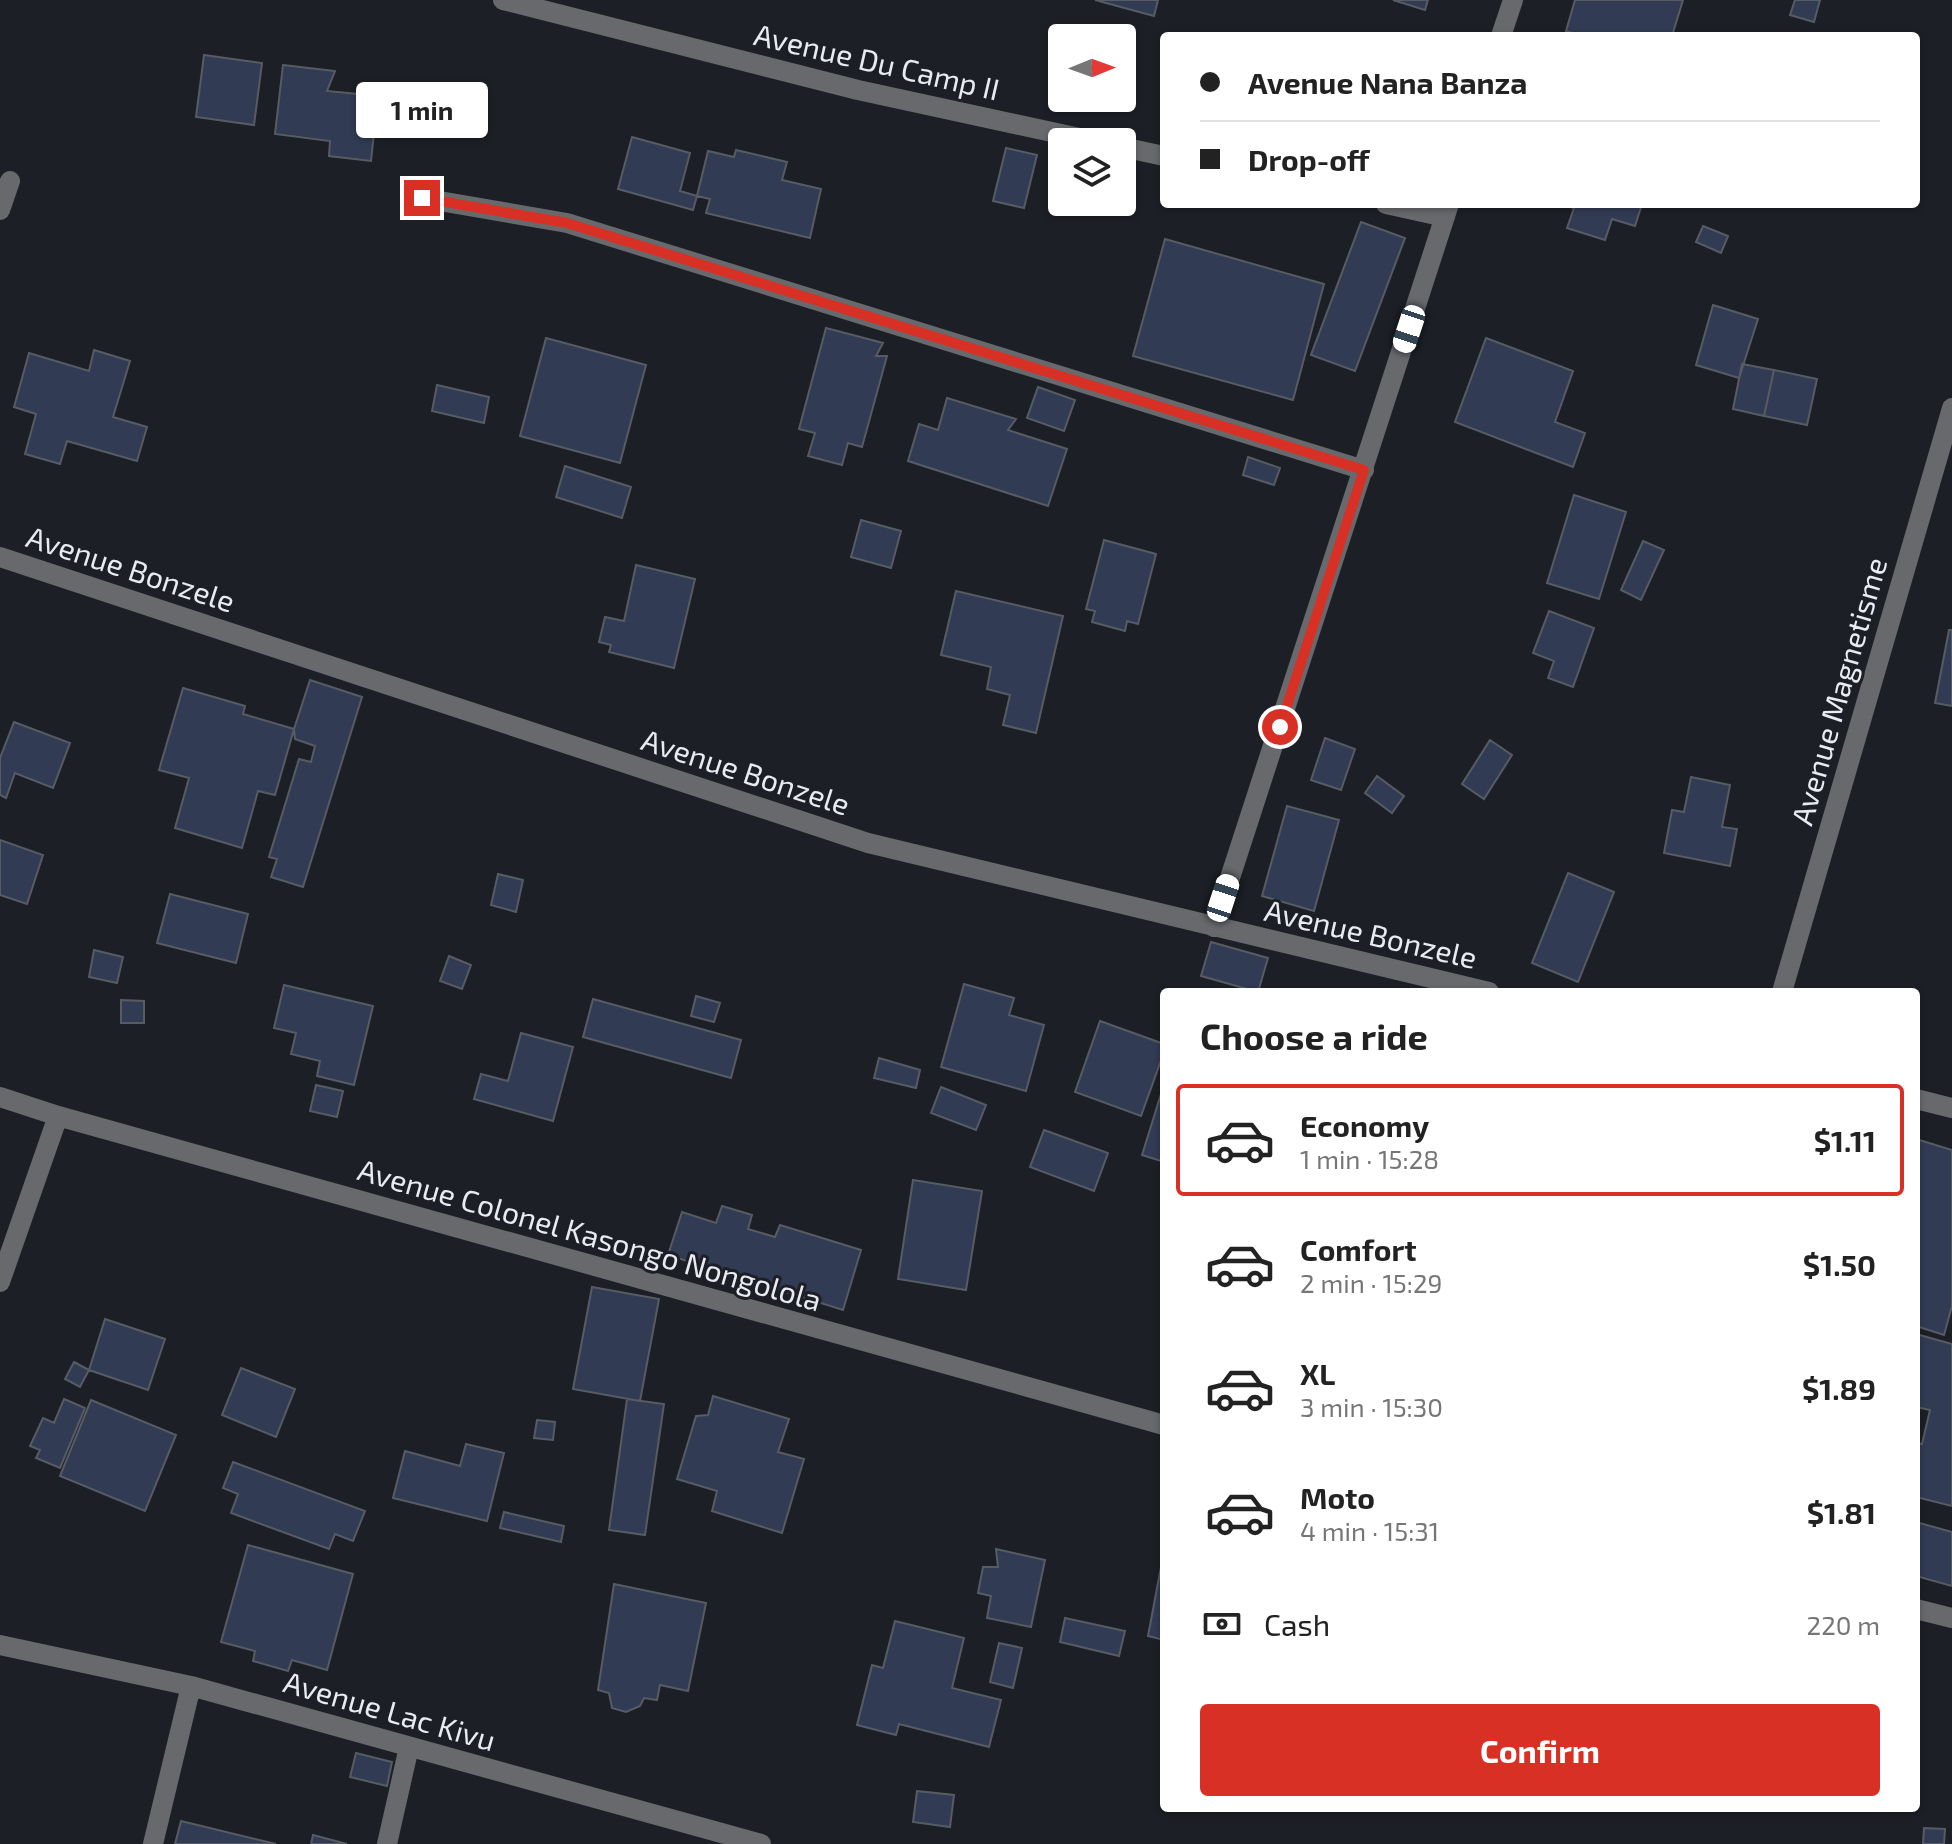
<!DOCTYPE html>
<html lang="en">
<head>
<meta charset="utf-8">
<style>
	:root { --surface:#fff; --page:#f6f6f6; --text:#222; --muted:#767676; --line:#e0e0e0; --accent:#d93025 }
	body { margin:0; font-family:"Exo 2",sans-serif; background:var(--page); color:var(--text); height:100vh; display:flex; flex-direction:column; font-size:30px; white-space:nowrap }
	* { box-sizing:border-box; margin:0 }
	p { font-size:26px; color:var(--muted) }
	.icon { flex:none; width:44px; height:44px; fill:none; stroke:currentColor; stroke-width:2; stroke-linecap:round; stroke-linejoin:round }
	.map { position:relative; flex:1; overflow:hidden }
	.drawer { position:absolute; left:1160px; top:988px; width:760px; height:824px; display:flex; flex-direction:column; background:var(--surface); border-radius:8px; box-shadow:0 2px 6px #0004 }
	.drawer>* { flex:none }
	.banner { position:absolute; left:1160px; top:32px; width:760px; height:176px; border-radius:8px; box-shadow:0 2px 6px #0004; display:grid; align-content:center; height:176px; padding:0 40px; background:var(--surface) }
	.needle { width:52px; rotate:89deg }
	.tools { position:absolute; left:1048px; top:24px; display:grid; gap:16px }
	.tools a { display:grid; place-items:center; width:88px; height:88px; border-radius:8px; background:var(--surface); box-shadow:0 2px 6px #0004; font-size:40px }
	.end { position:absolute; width:36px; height:36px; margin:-18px; border:10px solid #d93025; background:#fff; box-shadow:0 0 0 4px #fff }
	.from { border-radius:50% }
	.bubble { position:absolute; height:56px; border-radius:8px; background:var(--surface); box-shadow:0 2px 6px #0004; font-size:26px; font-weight:700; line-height:56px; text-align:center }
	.car { position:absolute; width:24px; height:48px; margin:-24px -12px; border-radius:10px; box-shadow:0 0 6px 2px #0007; background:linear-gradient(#fff 24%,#345 0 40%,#fff 0 76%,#345 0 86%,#fff 0) }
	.banner b { display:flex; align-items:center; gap:28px; height:76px; font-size:30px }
	.banner b+b { border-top:2px solid var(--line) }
	.banner i { width:20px; height:20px; background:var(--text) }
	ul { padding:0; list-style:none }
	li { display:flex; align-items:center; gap:24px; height:112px; margin:0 16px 12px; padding:0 24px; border:4px solid transparent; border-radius:8px }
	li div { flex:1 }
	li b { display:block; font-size:30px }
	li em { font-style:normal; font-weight:700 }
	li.on { border-color:var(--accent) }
	li>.icon { width:72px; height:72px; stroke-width:1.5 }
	h2 { padding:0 40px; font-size:36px; line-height:96px }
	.pay { display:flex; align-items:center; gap:20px; height:88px; padding:0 40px; font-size:30px }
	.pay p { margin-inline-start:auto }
	.primary-button { display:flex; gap:16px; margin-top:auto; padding:16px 40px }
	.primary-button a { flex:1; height:92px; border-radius:8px; background:var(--accent); color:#fff; font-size:32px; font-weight:700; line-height:92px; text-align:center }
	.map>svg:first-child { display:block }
	.building { fill:#313b53; stroke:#575b63; stroke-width:2 }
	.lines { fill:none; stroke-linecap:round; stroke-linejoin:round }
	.street { stroke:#67696d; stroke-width:20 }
	.route { stroke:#d93025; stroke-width:10 }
	.labels { text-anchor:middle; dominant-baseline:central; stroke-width:6; stroke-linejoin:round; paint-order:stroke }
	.street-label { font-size:30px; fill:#e9ebf0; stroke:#1c1f26 }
</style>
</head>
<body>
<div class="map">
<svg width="1952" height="1844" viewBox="0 0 1952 1844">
	<rect width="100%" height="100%" fill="#1c1f26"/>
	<!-- building -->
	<path class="building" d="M1095,0H1158L1154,16Z
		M1393,0H1428L1425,10Z
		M1575,0H1683L1672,36H1582L1566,31Z
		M1795,0H1820L1814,22L1790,15Z
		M204,55L262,63L254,125L196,117Z
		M283,65L335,71L327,91L378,96L371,161L329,156L330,141L275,134Z
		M632,137L690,153L680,191L697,196L693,210L618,189Z
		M1006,148L1037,155L1024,208L993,201Z
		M736,150L787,162L782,180L821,189L810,238L706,213L710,199L697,196L708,151L734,157Z
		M1561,204H1642L1635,226L1612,219L1605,240L1567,228L1574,208Z
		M1361,222L1405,238L1355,371L1311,355Z
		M1703,226L1728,236L1721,253L1696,242Z
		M1165,239L1324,284L1293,400L1133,356Z
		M1713,305L1758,319L1739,378L1696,365Z
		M826,328L883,343L876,356H887L862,447L848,443L842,465L808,456L815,433L799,429Z
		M546,338L646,365L620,463L520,436Z
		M1486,338L1573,371L1555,422L1585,433L1573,467L1455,422Z
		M94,350L130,361L113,417L147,427L137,461L67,441L60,464L25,454L36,414L14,407L29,353L89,371Z
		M1742,364L1774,370L1764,416L1733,409Z
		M1774,370L1817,379L1807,425L1764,416Z
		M437,385L489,397L484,423L432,411Z
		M1038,387L1075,400L1064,431L1027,418Z
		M947,398L1016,419L1008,430L1067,449L1048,506L908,461L919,424L938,430Z
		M1248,457L1280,468L1274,485L1243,475Z
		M565,466L631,487L622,518L556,497Z
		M1574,495L1626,512L1599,599L1547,583Z
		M861,520L901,531L891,568L851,557Z
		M1104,540L1156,554L1138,624L1127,621L1125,631L1092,622L1095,611L1086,609Z
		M1643,541L1664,550L1641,600L1621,590Z
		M636,565L695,579L674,668L609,652L611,645L599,642L605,617L624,621Z
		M956,591L1063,616L1036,733L1003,725L1010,695L987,689L991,667L941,655Z
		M1549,611L1594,628L1573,687L1548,678L1554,661L1533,653Z
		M1949,630H1952V706L1935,703Z
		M310,680L362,697L303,887L271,877L277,859L269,857L299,759L311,762L315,746L295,739L294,729Z
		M183,688L245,706L243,714L294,729L275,795L258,791L242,848L175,828L189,778L159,770Z
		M14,722L70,743L53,788L15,773L6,798L0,795V758Z
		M1325,738L1355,749L1341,790L1311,780Z
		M1490,740L1512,755L1484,799L1462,784Z
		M1377,776L1404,796L1392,813L1365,793Z
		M1691,777L1730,785L1722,827L1737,829L1730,866L1664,853L1672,810L1684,812Z
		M1287,806L1339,820L1314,911L1262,896Z
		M0,840L43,855L27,904L0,895Z
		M1568,873L1614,892L1578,982L1532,963Z
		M498,874L523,880L516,912L491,905Z
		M170,894L248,914L236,963L157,943Z
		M1211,942L1268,958L1258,992L1201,976Z
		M94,950L123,957L117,983L89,977Z
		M449,956L471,965L462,989L440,981Z
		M964,984L1014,998L1009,1015L1044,1025L1026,1091L941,1067Z
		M284,985L373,1006L354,1085L317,1076L320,1061L291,1054L296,1033L274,1028Z
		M696,996L720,1003L714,1022L691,1016Z
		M593,999L741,1040L731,1078L583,1037Z
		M121,1000L144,1001V1023H121Z
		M1100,1021L1164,1044V1052L1141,1116L1075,1092Z
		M521,1033L573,1047L553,1121L474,1099L481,1074L508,1081Z
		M879,1058L920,1070L916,1088L874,1078Z
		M316,1085L343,1091L337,1117L310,1111Z
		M941,1087L986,1105L976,1130L931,1113Z
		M1161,1094L1164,1095V1162L1142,1155Z
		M1044,1130L1108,1153L1094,1191L1030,1167Z
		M1916,1139L1952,1150V1306L1944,1335L1916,1326Z
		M913,1180L982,1191L966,1290L898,1279Z
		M722,1206L752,1215L748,1229L775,1237L780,1225L861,1250L843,1310L668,1255L682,1212L716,1223Z
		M592,1287L659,1299L640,1401L573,1389Z
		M105,1319L165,1339L148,1390L89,1370Z
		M1916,1334L1952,1344V1506L1916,1497V1443L1922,1444L1930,1410L1916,1407Z
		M74,1362L89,1370L80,1387L65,1379Z
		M241,1368L295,1389L276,1437L222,1415Z
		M713,1396L789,1419L778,1452L804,1459L782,1533L712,1511L717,1491L677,1479L696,1416L708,1415Z
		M64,1399L85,1408L60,1468L36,1458L40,1450L30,1446L43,1418L54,1423Z
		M627,1399L664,1404L645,1535L609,1530Z
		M91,1400L176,1435L145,1511L60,1476Z
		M537,1420L555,1422L553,1440L534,1438Z
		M466,1444L504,1453L487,1521L393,1498L405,1451L460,1466Z
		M233,1462L365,1511L353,1541L335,1534L329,1549L231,1513L238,1494L223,1488Z
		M504,1512L564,1526L561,1542L500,1528Z
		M1916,1522L1952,1532V1586L1916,1576Z
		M248,1545L353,1574L327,1670L292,1660L288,1671L253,1661L255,1651L221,1642Z
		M996,1549L1045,1560L1031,1627L987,1618L991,1596L978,1593L983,1567H998Z
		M1164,1551V1640L1148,1636Z
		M614,1584L706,1603L688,1691L660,1685L657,1700L644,1698L640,1706L626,1712L612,1708L609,1693L598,1690Z
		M1065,1618L1125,1631L1119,1656L1060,1642Z
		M895,1621L964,1638L952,1688L1001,1700L989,1747L899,1724L896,1735L857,1725L872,1665L883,1668Z
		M999,1643L1022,1648L1013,1688L990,1682Z
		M356,1753L392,1762L387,1786L350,1777Z
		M917,1791L954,1795L950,1827L913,1822Z
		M181,1821L276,1844H175Z
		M1924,1828L1945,1829L1944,1844H1923Z
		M313,1835L347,1844H311Z"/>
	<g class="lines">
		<!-- street -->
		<path class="street" d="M503,0L858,90L1098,142
			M1501,36L1513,0
			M1122,147L1164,156
			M422,198L567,223L1364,470
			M1386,204L1445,217
			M0,210L10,181
			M0,557L868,843L1489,992
			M1214,927L1449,204
			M1782,992L1952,408
			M0,1097L58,1116L1164,1425
			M1916,1099L1952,1108
			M0,1282L58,1116
			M1916,1609L1952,1618
			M0,1645L191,1686L761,1844
			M153,1844L191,1686
			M387,1844L409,1747"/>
	</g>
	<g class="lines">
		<!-- route -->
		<path class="route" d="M422,198L567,223L1364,470L1280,727"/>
	</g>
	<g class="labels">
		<!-- street labels -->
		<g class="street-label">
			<text transform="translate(877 61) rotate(13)">Avenue Du Camp II</text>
			<text transform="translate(131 568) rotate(18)">Avenue Bonzele</text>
			<text transform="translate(1838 691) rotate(-74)">Avenue Magnetisme</text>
			<text transform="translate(746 771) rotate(18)">Avenue Bonzele</text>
			<text transform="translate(1371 933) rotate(13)">Avenue Bonzele</text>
			<text transform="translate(590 1234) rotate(16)">Avenue Colonel Kasongo Nongolola</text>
			<text transform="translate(390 1710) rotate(16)">Avenue Lac Kivu</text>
		</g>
	</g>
</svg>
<div class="tools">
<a><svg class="needle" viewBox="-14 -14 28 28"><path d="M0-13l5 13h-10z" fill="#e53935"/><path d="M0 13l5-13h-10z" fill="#767676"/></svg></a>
<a><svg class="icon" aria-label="layers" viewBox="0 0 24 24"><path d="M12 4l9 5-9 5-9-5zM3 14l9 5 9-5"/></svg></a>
</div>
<i class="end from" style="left:1280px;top:727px"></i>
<i class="end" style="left:422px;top:198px"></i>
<div class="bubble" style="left:356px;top:82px;width:132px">1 min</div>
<i class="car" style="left:1409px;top:329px;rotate:198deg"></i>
<i class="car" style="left:1223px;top:898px;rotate:18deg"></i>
<div class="banner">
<b><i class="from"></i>Avenue Nana Banza</b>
<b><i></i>Drop-off</b>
</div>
<section class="drawer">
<h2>Choose a ride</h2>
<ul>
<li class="on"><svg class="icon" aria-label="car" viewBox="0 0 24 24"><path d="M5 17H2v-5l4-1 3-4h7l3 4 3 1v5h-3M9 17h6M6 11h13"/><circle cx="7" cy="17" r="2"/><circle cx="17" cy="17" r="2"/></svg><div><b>Economy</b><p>1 min · 15:28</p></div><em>$1.11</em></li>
<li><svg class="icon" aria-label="car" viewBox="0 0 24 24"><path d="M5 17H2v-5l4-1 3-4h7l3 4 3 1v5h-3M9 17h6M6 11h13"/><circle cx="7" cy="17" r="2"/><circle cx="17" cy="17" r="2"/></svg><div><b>Comfort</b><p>2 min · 15:29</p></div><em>$1.50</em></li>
<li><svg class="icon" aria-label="car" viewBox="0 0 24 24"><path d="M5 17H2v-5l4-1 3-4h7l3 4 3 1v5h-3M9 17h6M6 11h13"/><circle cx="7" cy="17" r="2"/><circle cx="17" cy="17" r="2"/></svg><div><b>XL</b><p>3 min · 15:30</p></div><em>$1.89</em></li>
<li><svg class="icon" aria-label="car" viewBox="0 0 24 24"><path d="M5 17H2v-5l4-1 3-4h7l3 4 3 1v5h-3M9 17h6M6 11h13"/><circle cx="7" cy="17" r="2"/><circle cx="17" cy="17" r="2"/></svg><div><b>Moto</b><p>4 min · 15:31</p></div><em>$1.81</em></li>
</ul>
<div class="pay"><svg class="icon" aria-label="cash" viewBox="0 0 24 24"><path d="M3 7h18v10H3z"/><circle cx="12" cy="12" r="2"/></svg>Cash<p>220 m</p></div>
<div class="primary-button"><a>Confirm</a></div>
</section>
</div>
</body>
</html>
